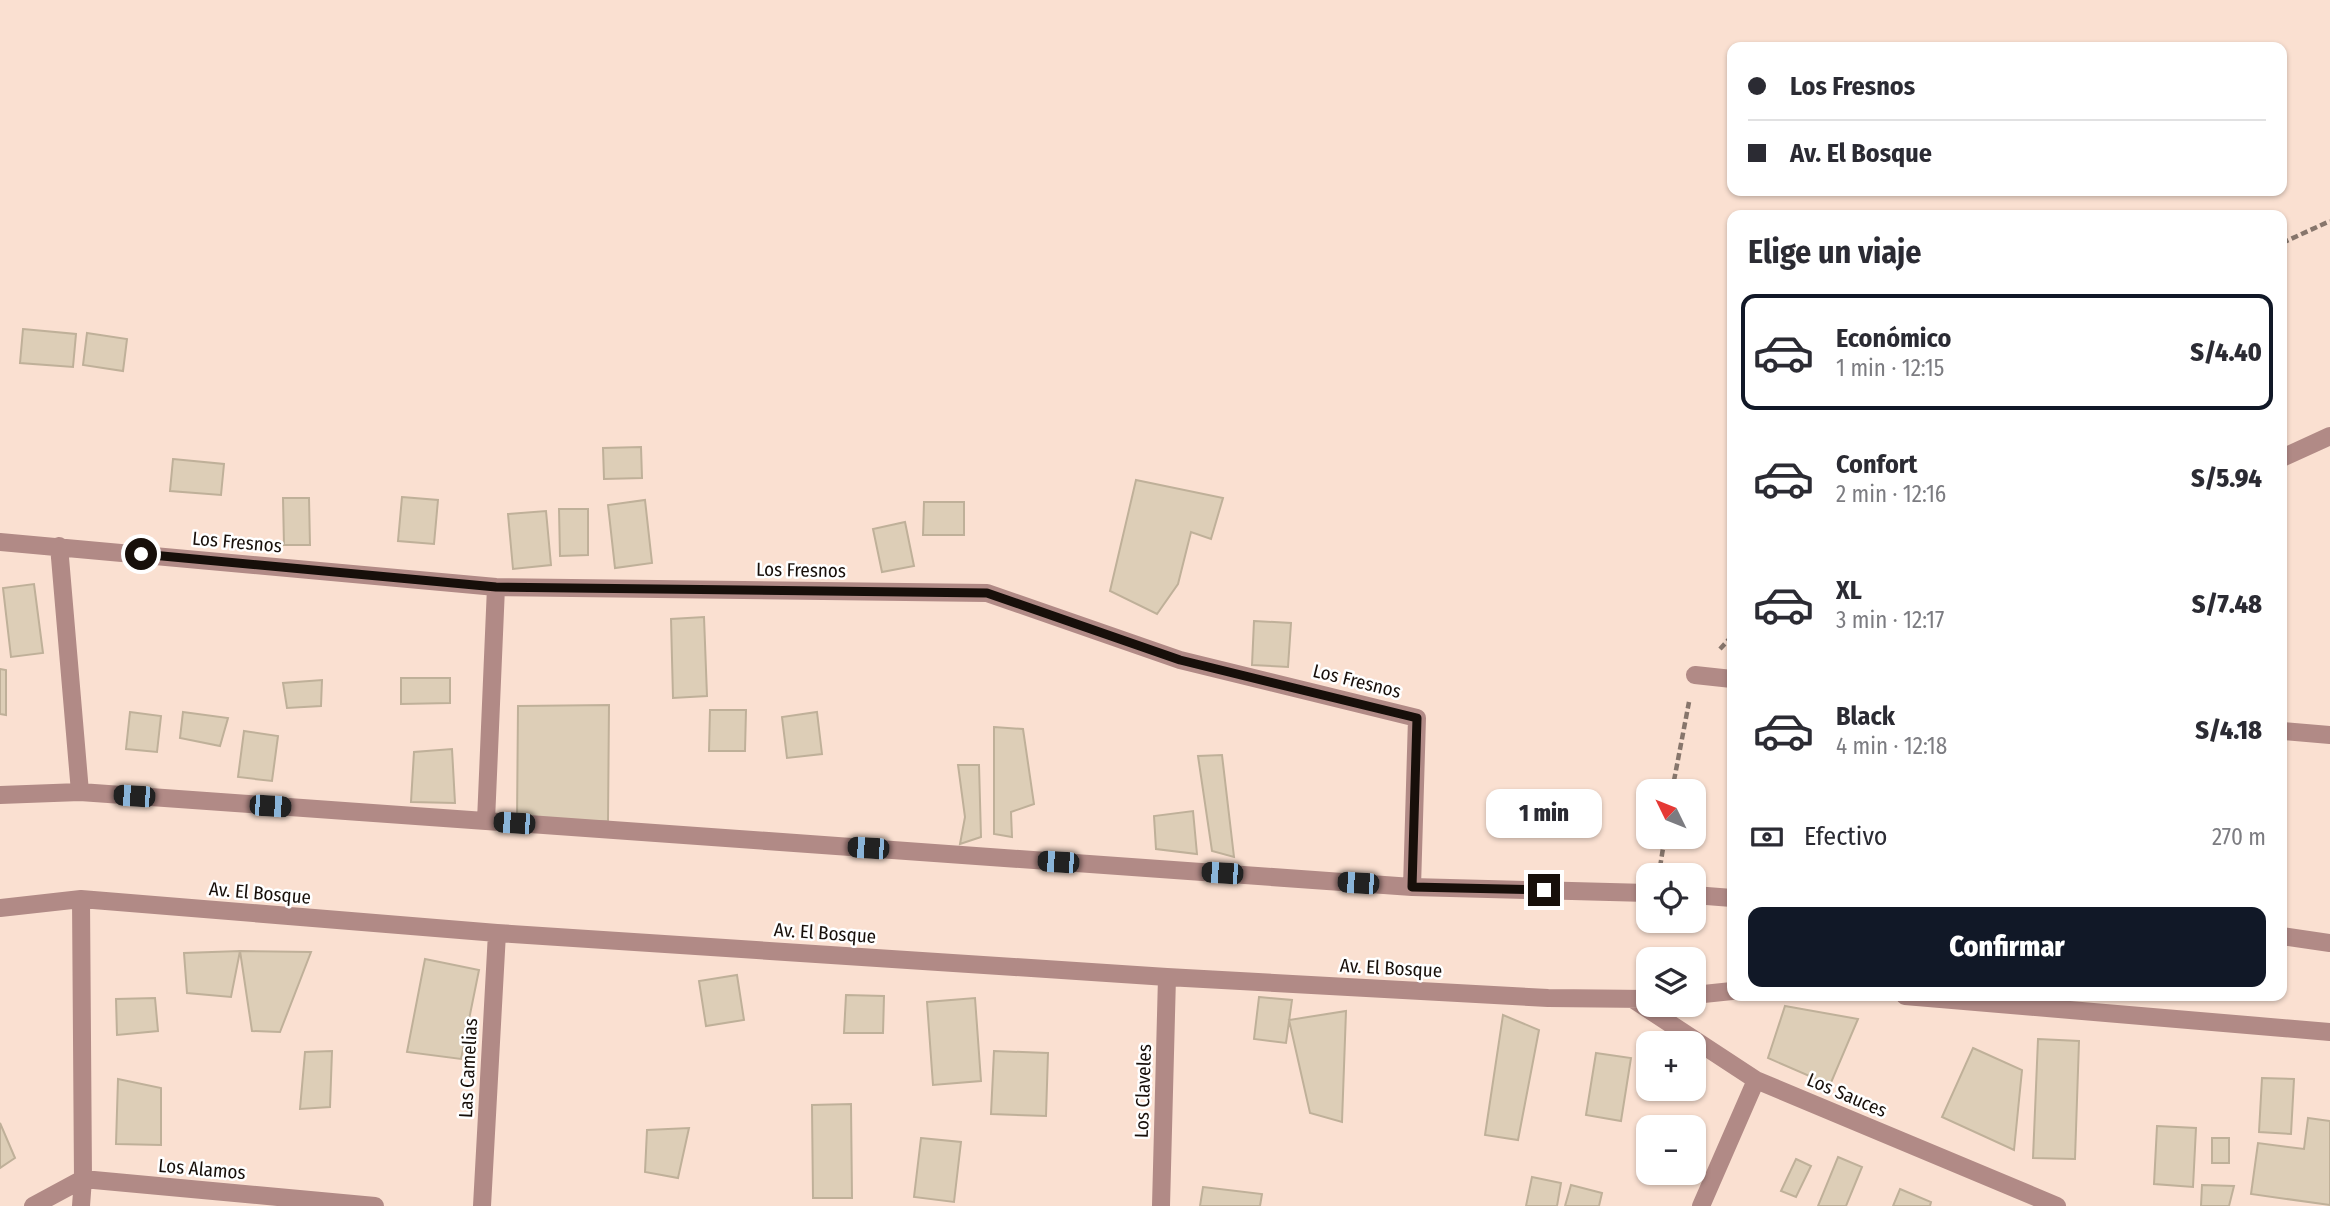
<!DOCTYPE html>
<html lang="es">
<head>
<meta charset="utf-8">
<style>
	:root { --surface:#fff; --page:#f7f7f7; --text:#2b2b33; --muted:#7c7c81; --line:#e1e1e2; --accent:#111827 }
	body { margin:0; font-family:"Fira Sans Condensed",sans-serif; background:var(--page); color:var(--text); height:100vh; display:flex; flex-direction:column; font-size:26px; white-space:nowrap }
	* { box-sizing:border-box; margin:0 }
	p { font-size:23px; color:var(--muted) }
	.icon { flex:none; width:38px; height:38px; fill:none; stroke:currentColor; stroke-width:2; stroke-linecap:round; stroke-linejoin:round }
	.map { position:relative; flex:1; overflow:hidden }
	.sheet { position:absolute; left:1727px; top:210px; width:560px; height:791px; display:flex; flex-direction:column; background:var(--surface); border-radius:14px; box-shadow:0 2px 5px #0004 }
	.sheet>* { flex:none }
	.top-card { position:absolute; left:1727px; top:42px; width:560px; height:154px; border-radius:14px; box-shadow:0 2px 5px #0004; display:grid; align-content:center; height:154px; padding:0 21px; background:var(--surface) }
	.needle { width:46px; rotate:313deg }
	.tools { position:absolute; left:1636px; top:779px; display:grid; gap:14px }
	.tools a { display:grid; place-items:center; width:70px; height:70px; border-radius:14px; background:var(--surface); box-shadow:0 2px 5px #0004; font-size:35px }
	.end { position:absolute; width:32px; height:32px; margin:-16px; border:9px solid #170f0a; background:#fff; box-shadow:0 0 0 4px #fff }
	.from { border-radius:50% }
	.bubble { position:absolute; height:49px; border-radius:14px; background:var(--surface); box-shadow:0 2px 5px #0004; font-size:23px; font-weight:800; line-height:49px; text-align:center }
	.car { position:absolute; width:21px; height:42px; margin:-21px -10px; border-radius:9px; box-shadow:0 0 5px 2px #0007; background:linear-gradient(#222 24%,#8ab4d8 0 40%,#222 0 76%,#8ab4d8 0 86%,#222 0) }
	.top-card b { display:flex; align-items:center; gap:24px; height:66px; font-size:26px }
	.top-card b+b { border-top:2px solid var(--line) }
	.top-card i { width:18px; height:18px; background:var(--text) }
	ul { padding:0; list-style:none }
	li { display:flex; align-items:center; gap:21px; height:116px; margin:0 14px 10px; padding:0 7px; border:4px solid transparent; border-radius:14px }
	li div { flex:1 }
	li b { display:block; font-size:26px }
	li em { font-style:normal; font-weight:800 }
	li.selected { border-color:var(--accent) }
	li>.icon { width:63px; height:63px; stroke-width:1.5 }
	h2 { padding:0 21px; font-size:32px; line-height:84px }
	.pay { display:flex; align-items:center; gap:18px; height:77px; padding:0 21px; font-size:26px }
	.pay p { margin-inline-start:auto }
	.primary-button { display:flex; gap:14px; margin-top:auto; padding:14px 21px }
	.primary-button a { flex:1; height:80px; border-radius:14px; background:var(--accent); color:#fff; font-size:28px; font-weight:800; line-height:80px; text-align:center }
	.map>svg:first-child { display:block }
	.building { fill:#ddceb7; stroke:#bfb099; stroke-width:2 }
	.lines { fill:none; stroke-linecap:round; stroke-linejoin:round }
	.path { stroke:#87766c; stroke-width:4.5; stroke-dasharray:7 3.5; stroke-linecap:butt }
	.minor { stroke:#b18a86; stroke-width:18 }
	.route { stroke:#170f0a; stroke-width:9 }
	.labels { text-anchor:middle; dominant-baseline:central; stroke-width:5; stroke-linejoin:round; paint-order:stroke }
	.street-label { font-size:19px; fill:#170f0a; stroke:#fff }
</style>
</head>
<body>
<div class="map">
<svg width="2330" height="1206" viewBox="0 0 2330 1206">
	<rect width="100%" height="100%" fill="#fae0d1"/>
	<!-- building -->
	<path class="building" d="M23,329L76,334L73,367L20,363Z
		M87,333L127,339L123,371L83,365Z
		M641,447L642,478L604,479L603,448Z
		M173,459L224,464L221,495L170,491Z
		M1136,480L1223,498L1211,539L1191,532L1178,584L1157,614L1110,591Z
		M402,497L438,500L434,544L398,541Z
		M283,498H309L310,545H284Z
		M645,500L652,563L615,568L608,505Z
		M924,502H964V535H923Z
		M559,509H588V555L560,556Z
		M546,511L551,565L513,569L508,514Z
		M905,522L914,566L882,572L873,529Z
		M34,584L43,653L11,657L3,588Z
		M704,617L707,696L673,698L671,619Z
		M1254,621L1291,623L1288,667L1252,665Z
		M0,669L6,670V715L0,714Z
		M401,678H450V703L401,704Z
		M322,680L321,706L287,708L283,683Z
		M609,705L608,821L517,822L518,706Z
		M710,710H746L745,751H709Z
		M130,712L161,716L157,752L126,749Z
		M183,712L228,718L220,746L180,738Z
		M817,712L822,754L787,758L782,717Z
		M994,727L1023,729L1034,804L1011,812L1012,837L994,834Z
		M244,731L278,736L272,781L238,777Z
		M452,749L455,803L411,802L414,752Z
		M1222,755L1234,857L1212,851L1198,756Z
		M958,765H979L981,837L960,844L965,817Z
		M1193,811L1197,854L1156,849L1154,816Z
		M240,951L231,997L187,993L184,953Z
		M240,951L311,952L280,1032L252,1031Z
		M425,959L479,970L461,1059L407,1052Z
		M737,975L744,1020L706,1026L699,981Z
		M846,995L884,996L883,1033H844Z
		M1259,997L1292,1000L1286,1043L1254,1039Z
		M155,998L158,1031L117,1035L116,999Z
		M975,998L981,1081L933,1085L927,1002Z
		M1785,1006L1858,1019L1830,1085L1768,1058Z
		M1346,1011L1342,1122L1310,1113L1289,1020Z
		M1503,1015L1539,1030L1518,1140L1485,1135Z
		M2038,1039L2079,1041L2075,1159L2033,1158Z
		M1973,1048L2022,1070L2014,1150L1942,1117Z
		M332,1051L330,1107L300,1109L305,1052Z
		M994,1051L1048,1053L1046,1116L991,1114Z
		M1596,1053L1631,1058L1621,1121L1586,1115Z
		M2262,1078L2294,1079L2291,1134L2259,1132Z
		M118,1079L161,1088V1145L116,1144Z
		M851,1104L852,1198H813L812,1105Z
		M2308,1118L2330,1121V1205L2251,1194L2258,1143L2304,1149Z
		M0,1123L15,1158L0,1168Z
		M2157,1126L2196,1128L2193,1187L2154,1184Z
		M689,1128L678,1178L645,1172L647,1130Z
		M921,1138L961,1142L954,1202L914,1197Z
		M2212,1138H2229V1163H2212Z
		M1838,1157L1862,1167L1846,1206H1818Z
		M1796,1159L1811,1166L1796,1197L1781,1191Z
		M1532,1177L1561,1183L1557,1206H1526Z
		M1571,1185L1602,1193L1599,1206H1565Z
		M2202,1185L2234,1186L2229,1206H2201Z
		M1203,1187L1262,1194L1260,1206H1200Z
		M1900,1189L1931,1202L1930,1206H1893Z"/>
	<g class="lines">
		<!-- path -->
		<path class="path" d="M2282,243L2330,221
			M1720,649L1732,636
			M1672,791L1689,702
			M1660,867L1665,836"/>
		<!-- minor -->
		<path class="minor" d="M2282,458L2330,436
			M0,542L496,587L987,593L1180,660L1417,718L1412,887
			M59,546L80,792
			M1695,675L1732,679
			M2282,731L2330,735
			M0,795L80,792L1412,887L1648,893
			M486,821L496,587
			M1694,895L1732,898
			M81,899L83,1179L81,1206
			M0,908L81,899L497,933L1167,977L1548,998L1648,999
			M2282,936L2330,943
			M1694,995L1732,991
			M1905,996L2330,1032
			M1634,1000L1756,1080L2057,1206
			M33,1206L83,1179L375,1206
			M482,1206L497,933
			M1161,1206L1167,977
			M1701,1206L1756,1080"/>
	</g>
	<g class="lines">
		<!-- route -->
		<path class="route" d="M141,554L496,587L987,593L1180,660L1417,718L1412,887L1544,890"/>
	</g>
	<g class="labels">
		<!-- street labels -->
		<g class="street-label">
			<text transform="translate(237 542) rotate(5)">Los Fresnos</text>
			<text transform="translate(801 570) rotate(1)">Los Fresnos</text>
			<text transform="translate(1357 681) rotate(14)">Los Fresnos</text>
			<text transform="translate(260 893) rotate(5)">Av. El Bosque</text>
			<text transform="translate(825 933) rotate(4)">Av. El Bosque</text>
			<text transform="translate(1391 968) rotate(3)">Av. El Bosque</text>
			<text transform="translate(468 1068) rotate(-87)">Las Camelias</text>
			<text transform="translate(1143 1091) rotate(-88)">Los Claveles</text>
			<text transform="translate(1847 1095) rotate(23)">Los Sauces</text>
			<text transform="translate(202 1169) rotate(5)">Los Alamos</text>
		</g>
	</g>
</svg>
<div class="tools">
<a><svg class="needle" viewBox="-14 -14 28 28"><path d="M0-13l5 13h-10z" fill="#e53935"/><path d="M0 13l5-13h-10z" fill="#7c7c81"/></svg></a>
<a><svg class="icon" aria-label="locate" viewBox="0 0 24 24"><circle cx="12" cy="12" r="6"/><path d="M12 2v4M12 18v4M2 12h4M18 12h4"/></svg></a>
<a><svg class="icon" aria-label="layers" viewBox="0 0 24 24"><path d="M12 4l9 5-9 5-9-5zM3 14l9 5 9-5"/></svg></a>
<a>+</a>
<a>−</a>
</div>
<i class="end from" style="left:141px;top:554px"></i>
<i class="end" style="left:1544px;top:890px"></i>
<div class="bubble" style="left:1486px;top:789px;width:116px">1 min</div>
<i class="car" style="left:134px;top:796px;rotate:274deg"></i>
<i class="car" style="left:270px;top:806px;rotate:94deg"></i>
<i class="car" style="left:514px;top:823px;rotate:274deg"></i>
<i class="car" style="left:868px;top:848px;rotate:274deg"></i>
<i class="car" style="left:1058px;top:862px;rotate:274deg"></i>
<i class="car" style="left:1222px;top:873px;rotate:274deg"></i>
<i class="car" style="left:1358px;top:883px;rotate:274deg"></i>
<div class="top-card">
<b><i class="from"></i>Los Fresnos</b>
<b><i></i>Av. El Bosque</b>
</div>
<section class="sheet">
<h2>Elige un viaje</h2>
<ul>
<li class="selected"><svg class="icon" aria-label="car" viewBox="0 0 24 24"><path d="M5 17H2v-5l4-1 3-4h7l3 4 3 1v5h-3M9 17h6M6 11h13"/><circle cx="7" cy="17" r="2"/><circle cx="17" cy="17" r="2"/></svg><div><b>Económico</b><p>1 min · 12:15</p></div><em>S/4.40</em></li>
<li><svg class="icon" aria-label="car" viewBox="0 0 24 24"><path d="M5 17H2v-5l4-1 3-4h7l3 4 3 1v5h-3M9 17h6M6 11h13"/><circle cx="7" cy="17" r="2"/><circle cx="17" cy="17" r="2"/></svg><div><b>Confort</b><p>2 min · 12:16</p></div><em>S/5.94</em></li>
<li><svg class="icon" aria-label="car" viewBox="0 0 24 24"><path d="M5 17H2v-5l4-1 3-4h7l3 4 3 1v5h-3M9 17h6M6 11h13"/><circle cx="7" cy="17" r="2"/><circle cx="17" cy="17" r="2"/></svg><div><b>XL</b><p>3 min · 12:17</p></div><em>S/7.48</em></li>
<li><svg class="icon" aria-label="car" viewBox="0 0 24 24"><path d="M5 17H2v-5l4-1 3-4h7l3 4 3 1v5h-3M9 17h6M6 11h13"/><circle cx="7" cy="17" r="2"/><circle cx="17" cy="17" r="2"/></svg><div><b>Black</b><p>4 min · 12:18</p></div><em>S/4.18</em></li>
</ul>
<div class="pay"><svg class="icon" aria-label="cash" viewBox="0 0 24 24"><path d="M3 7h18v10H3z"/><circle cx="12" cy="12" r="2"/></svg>Efectivo<p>270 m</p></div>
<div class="primary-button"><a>Confirmar</a></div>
</section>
</div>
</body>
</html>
